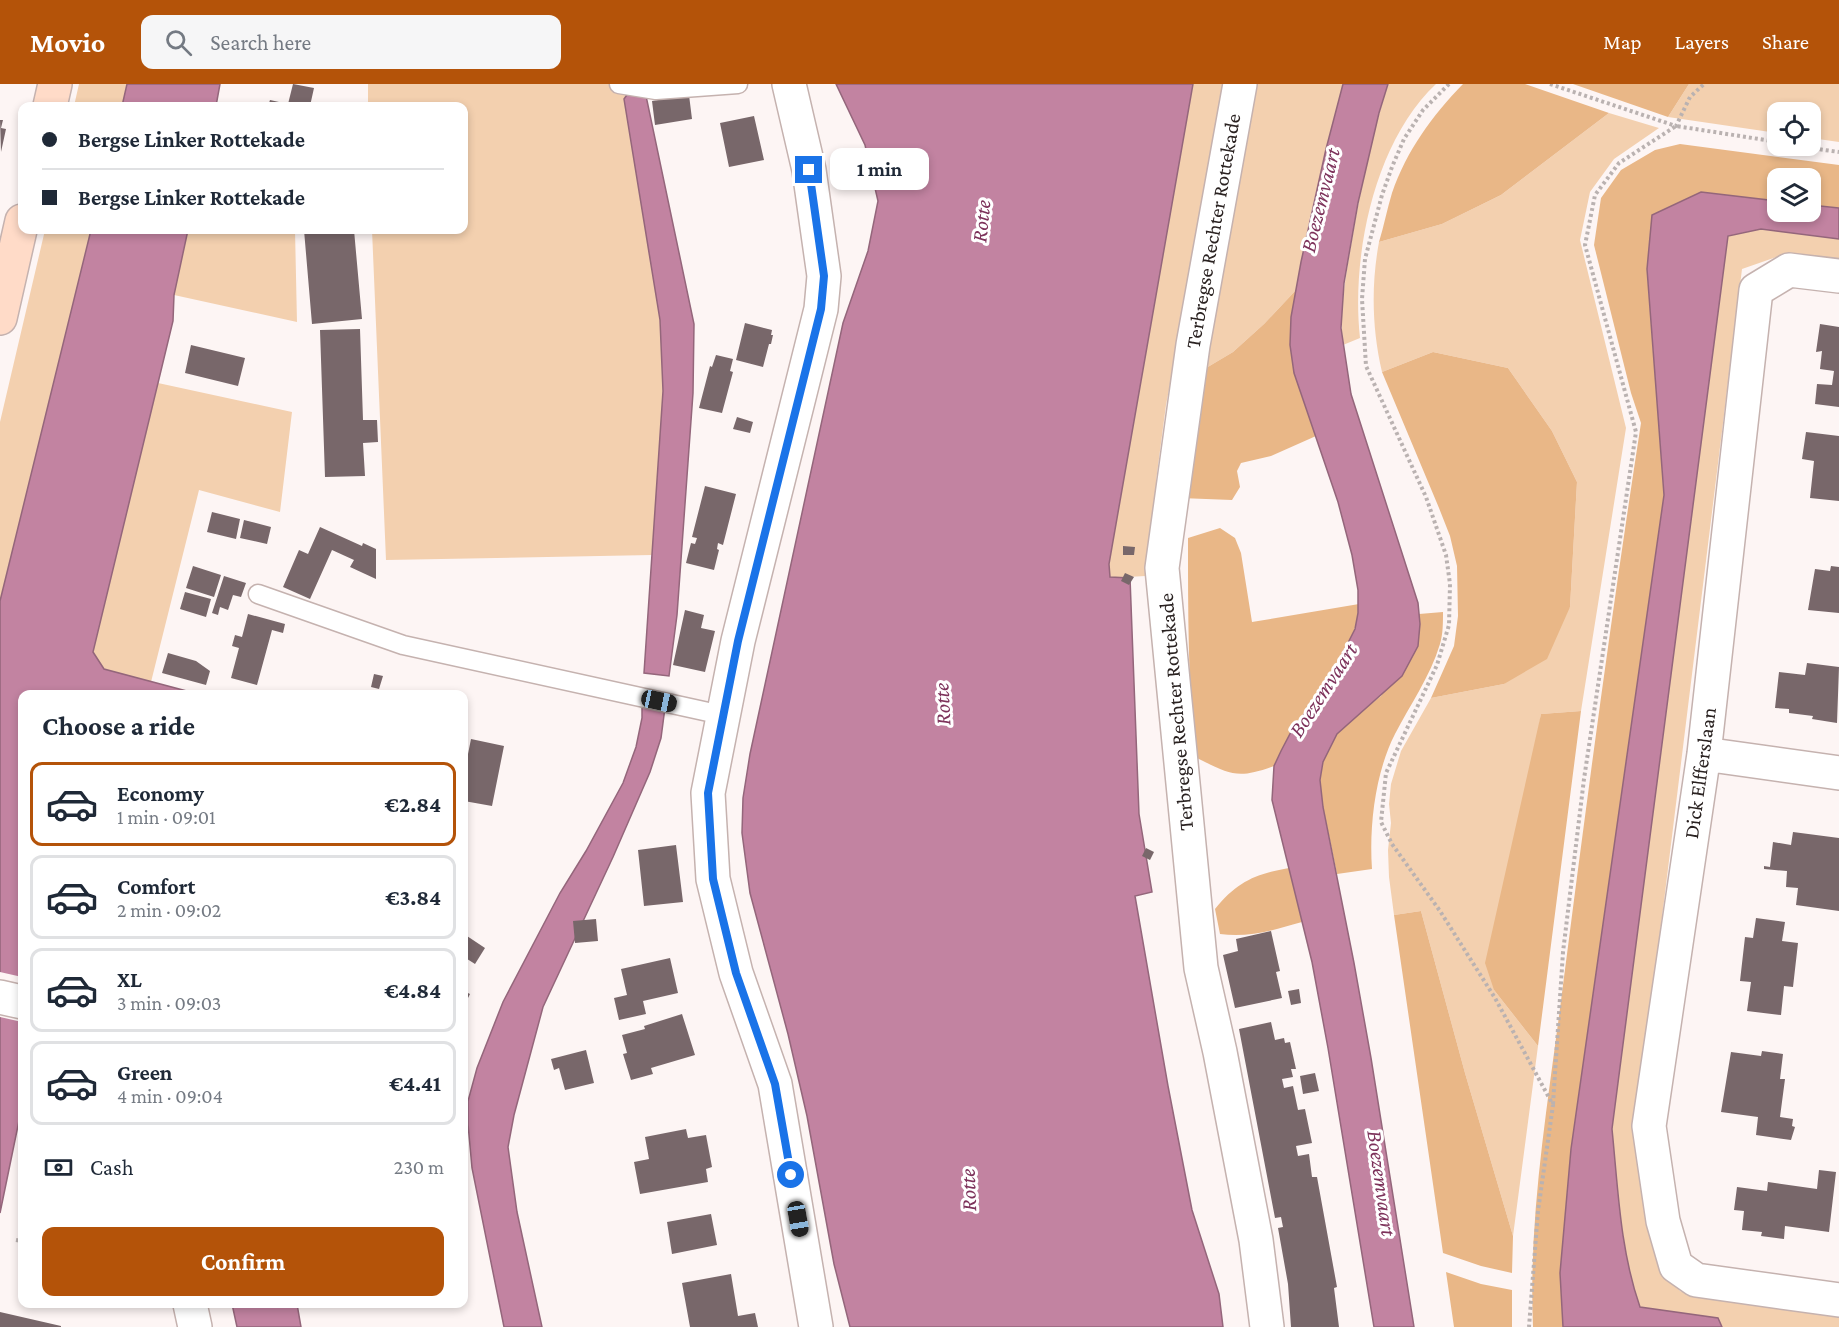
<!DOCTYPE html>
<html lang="en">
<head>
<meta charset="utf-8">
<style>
	:root { --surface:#fff; --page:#f6f6f7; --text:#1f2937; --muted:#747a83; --line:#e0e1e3; --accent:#b45309 }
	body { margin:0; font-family:"Crimson Pro",serif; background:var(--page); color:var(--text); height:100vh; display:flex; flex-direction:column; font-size:22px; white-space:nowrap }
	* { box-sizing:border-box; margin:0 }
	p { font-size:20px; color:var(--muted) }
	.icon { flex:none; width:33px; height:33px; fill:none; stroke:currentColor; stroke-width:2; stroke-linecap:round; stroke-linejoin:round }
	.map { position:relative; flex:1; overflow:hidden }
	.side { position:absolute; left:18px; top:606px; width:450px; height:618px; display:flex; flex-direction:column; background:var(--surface); border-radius:12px; box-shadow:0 3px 9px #0003 }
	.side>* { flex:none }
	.guide { position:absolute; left:18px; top:18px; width:450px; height:132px; border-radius:12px; box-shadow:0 3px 9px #0003; display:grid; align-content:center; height:132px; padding:0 24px; background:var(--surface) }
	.buttons { position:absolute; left:1767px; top:18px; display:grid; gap:12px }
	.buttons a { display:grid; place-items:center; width:54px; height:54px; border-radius:12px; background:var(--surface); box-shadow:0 3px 9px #0003; font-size:30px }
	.end { position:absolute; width:27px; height:27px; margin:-14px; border:8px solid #1a73e8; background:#fff; box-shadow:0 0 0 3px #fff }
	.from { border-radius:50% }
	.bubble { position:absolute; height:42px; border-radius:12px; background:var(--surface); box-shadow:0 3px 9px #0003; font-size:20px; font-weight:700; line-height:42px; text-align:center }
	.car { position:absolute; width:18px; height:36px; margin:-18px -9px; border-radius:8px; box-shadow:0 0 4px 2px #0007; background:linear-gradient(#222 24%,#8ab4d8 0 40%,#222 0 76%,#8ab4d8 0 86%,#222 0) }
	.guide b { display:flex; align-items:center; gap:21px; height:57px; font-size:22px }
	.guide b+b { border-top:2px solid var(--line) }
	.guide i { width:15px; height:15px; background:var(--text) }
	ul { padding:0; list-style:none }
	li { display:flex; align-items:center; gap:18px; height:84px; margin:0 12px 9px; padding:0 12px; border:3px solid var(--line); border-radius:12px }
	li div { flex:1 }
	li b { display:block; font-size:22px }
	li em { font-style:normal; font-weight:700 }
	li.current { border-color:var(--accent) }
	li>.icon { width:54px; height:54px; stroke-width:1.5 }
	h2 { padding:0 24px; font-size:27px; line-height:72px }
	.pay { display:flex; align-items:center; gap:15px; height:66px; padding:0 24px; font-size:22px }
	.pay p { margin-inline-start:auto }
	.cta { display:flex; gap:12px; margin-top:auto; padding:12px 24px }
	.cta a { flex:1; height:69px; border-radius:12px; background:var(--accent); color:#fff; font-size:24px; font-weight:700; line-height:69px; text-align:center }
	header { display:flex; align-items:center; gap:36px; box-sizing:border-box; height:84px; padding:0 30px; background:var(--accent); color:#fff }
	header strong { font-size:28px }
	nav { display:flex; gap:33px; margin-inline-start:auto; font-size:21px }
	.search { width:420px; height:54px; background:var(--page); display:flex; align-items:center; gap:15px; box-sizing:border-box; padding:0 21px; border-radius:12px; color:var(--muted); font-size:22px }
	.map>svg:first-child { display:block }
	.green { fill:#f3d0af }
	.forest { fill:#e9b787 }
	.water { fill:#c283a1; stroke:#94667b; stroke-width:1.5 }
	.pier { fill:#fdf5f4 }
	.building { fill:#78676a }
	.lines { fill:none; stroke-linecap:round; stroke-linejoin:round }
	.lane-casing { stroke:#c5b2af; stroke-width:21 }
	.street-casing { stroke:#c5b2af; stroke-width:36 }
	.secondary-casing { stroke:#c5b2af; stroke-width:36 }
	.path { stroke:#bab2b1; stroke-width:4; stroke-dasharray:3 3; stroke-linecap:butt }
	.lane { stroke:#fff; stroke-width:18 }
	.street { stroke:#fff; stroke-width:33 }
	.secondary { stroke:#ffdbc8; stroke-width:33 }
	.route { stroke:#1a73e8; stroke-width:8 }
	.labels { text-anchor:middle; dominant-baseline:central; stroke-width:6; stroke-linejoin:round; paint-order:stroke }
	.street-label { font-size:21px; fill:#2a2221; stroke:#fff }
	.water-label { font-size:22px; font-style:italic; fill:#7d325b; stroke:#fff }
</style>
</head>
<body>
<header>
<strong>Movio</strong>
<div class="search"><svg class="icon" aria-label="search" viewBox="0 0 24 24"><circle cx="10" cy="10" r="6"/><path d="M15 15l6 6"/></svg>Search here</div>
<nav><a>Map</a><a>Layers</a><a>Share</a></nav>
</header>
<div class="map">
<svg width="1839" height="1243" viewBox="0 0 1839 1243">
	<rect width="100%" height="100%" fill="#fdf5f4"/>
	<!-- green -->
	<path class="green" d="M79,0H127L122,22H74Z
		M368,0H632L660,236L663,307L652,471L386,476L372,146H464V22H368Z
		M1193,0H1232L1178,259L1166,321L1156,397L1157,434L1163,491L1110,494L1109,480Z
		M1250,0H1343L1310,133L1296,206L1264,240L1233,268L1196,290Z
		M1388,0H1436C1374,58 1351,173 1360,254L1343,261C1339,226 1346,191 1352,156C1361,103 1372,51 1388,0Z
		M1689,0H1839V58L1811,54L1810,28H1778L1777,49L1668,33Z
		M1609,29L1659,44L1614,75L1590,108L1580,156L1626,344L1581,627L1541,630L1494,906L1538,962L1513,1152L1465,989L1421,827L1394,831L1389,793L1388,766L1391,739L1389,720L1391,700L1401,667L1431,614L1504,600L1570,523L1577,398L1552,347L1508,284L1433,268L1382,288C1372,245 1371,201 1379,158L1442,140L1501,111Z
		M1761,145L1839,155V179L1782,171L1742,185L1636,1044L1658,1176L1680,1207L1699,1214L1770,1221L1839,1230V1243H1722L1718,1234L1640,1224C1620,1166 1618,1105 1612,1045L1728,152Z
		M45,146H91L0,517V338Z
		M188,146H295L297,238L174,211Z
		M158,299L292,328L280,428L199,406L151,598L104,585L93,568Z"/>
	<!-- forest -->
	<path class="forest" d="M1463,0H1525L1609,29L1501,111L1442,140L1379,158C1384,142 1387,125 1392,109C1407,66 1432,32 1463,0Z
		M1573,0H1689L1668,33Z
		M1680,60L1839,81V124L1811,121L1810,94H1778L1777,117L1701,108L1647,186L1664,411L1571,1065L1560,1189L1563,1243H1533C1528,1129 1549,1014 1563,901C1587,714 1612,526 1641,339L1631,309L1594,161L1601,114L1621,86L1655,66Z
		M1296,206L1290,261L1294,289L1316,352L1271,372L1241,379L1237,387L1240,403L1232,416L1180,414L1196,290L1233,268L1264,240Z
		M1433,268L1508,284L1552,347L1577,398L1570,523L1547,575L1504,600L1431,614L1454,562L1458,532L1457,482L1450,452L1439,424L1382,288Z
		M1220,444L1235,454L1241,469L1252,538L1359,520C1358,566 1314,611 1291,648C1285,659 1280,671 1274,682C1236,696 1230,690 1195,673C1188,600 1188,527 1188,454Z
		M1443,528C1443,539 1443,550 1440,560C1430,593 1410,621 1395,650C1375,689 1369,743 1372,785L1337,790L1323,723L1320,696L1323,678L1337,650L1353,634L1381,612L1420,540L1419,530Z
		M1581,627L1538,962L1494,906L1485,879L1541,630Z
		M1289,784L1302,838C1274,846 1249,854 1220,850L1215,825C1237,798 1255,790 1289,784Z
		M1421,827L1465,989L1513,1152L1512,1189L1481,1182L1443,1169L1394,831Z
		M1446,1188L1481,1200L1512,1206V1243H1454Z"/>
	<!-- water -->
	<path class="water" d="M127,0H220L216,22H122Z
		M836,0H1193L1109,480L1110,493L1130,494L1139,730L1152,808L1135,812L1168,1002L1192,1126L1219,1210L1223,1243H850L834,1180L807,1032L788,950L750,809L742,749L743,714L750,670L843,239L868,167L878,117L865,61Z
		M1343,0H1388L1379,29L1358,119L1344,199L1341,244L1351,310L1418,519L1420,540L1418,562L1402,592L1337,650L1323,678L1320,696L1323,723L1354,879L1371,974L1414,1243H1374L1328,964L1312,878L1272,716L1274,682L1281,667L1291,648L1328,598L1355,545L1358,529V506L1352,471L1338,418L1294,289L1290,261L1291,233L1301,178L1326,65Z
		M634,1L645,7L694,240L693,309L677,531L669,592L644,589L663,307L660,236L624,15Z
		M1701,108L1777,117L1778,128H1810L1811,121L1839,124V155L1761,145L1728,152L1612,1045C1618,1104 1620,1166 1640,1223L1718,1234L1722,1243H1563L1560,1189L1571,1065L1664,411L1647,185L1652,131Z
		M91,146H188L174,211L173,237L93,568L104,585L198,610H22V1027H21L0,1129V517Z
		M642,613L666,616L661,654L650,688L613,773L543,923L514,1031L508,1063L517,1128L542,1243H504L472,1084L468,1040V1017L477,984L503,918L560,809L586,767L623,699L636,663L642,634Z
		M232,1220H297L301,1243H237Z"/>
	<!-- pier -->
	<path class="pier" d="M0,888L22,893V938L0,933Z"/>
	<!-- building -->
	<path class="building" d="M293,0L314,4L310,22H268L270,16L288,20Z
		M689,11L692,35L655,41L652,17Z
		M754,32L764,76L729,83L720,39Z
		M0,36H3L1,44L6,45L1,68Z
		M304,146H354L362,235L312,240Z
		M745,239L772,246L771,251H773L771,260H769L763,283L736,276Z
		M1820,240L1839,243V323L1815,320L1817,300L1832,301L1834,287L1820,285L1822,267L1816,268Z
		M360,245L363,336H377L378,358L363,359L365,392L325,393L320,246Z
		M191,261L245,274L238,302L185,289Z
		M716,271L733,275L730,287L733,288L722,329L699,324L710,282L712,283Z
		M737,333L753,338L750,349L733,345Z
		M1806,348L1839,352V417L1810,414L1814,377L1802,375Z
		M705,402L736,410L723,461L718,459L717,465L719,466L714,486L686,479L691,459L695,460L697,454L692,453Z
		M212,428L240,435L236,455L207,448Z
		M244,436L271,443L267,460L240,454Z
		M320,443L362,462L363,459L376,465V495L350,483L354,476L332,466L310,515L283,503L299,466L308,470Z
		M1123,462L1135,463L1134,471H1123Z
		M193,482L221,491L214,513L186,504Z
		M1831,482L1839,483V529L1808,526L1815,485L1830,487Z
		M1125,489L1134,493L1129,501L1121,497Z
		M224,492L246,499L241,513L233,511L228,526L220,523L218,531L212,529Z
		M185,508L211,515L206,533L180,525Z
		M685,526L704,531L701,544L715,547L705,588L673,581Z
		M248,530L285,540L283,549L272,546L257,601L231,594L239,564L232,562L235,551L242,553Z
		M168,569L196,577L210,587L206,601L162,589Z
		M1807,579L1839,583L1837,639L1812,635L1813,632L1789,629V625L1775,624L1779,588L1805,591Z
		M374,590L383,592L379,605L371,603Z
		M471,655L504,662L492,722L464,717V690Z
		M1793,748L1839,754V827L1796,821L1798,804L1786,803L1787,787L1764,785V782L1770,783L1773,758L1791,761Z
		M676,761L683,818L644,822L638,766Z
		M1146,764L1154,768L1150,776L1142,772Z
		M1756,834L1785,838L1782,857L1798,859L1793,903L1784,902L1781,931L1747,927L1751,898L1740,897L1745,853L1753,854Z
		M596,835L598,857L575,859L573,837Z
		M1271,847L1280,887L1276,888L1282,914L1235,924L1223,871L1238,867L1236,855Z
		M464,850L485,864L475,880L464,873Z
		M670,874L678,909L643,917L646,930L619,936L614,914L627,911L621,885Z
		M1299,905L1301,919L1291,921L1288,907Z
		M464,907L470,910L464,922Z
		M682,930L695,971L651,984L653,990L631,996L623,970L627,969L622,951L645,945L644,942Z
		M1271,938L1275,956L1284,954L1285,959L1290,958L1296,985H1291L1293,993L1282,995L1284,1004L1293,1002L1298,1026L1305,1025L1312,1059L1296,1062L1298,1072L1309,1070L1312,1093H1317L1337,1203L1334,1204L1339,1243H1291L1288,1200L1278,1144L1283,1143L1281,1133L1275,1134L1239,945Z
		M586,966L594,999L565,1006L559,984L554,986L551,975Z
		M1762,967L1783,970L1780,995H1785L1780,1033L1793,1035L1792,1042L1795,1043L1791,1056L1756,1051L1758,1033L1721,1028L1731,968L1761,972Z
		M1315,989L1319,1007L1303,1010L1300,992Z
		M686,1045L688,1054L706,1051L712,1083L706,1085L708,1098L640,1110L634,1078L649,1075L645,1053Z
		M1819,1086L1836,1088L1829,1148L1785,1142L1784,1155L1761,1152L1762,1148L1742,1146L1744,1127L1734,1126L1737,1103L1767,1107L1768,1098L1817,1105Z
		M711,1130L717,1161L672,1170L667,1138Z
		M731,1190L738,1232L755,1229L758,1243H690L682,1199Z
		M112,1220H128L127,1224Z
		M0,1228L61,1242V1243H0Z"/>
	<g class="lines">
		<defs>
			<path id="lane" d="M619,0L656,6L738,0
				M258,510L403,561L722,631"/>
			<path id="street" d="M789,0L809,86L824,192L821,225L738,557L708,709L713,795L736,889L775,1000L816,1243
				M1240,0L1193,261L1162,484L1201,884L1220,968L1256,1156L1267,1243
				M1839,192L1789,186L1756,206L1704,670L1649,1042L1663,1137L1676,1182L1696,1196L1839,1216
				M1704,670L1839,689
				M0,913L22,918
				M190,1220L195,1243"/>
			<path id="secondary" d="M50,22L55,0
				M0,234L22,137"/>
		</defs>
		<!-- lane casing -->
		<use href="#lane" class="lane-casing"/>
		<!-- street casing -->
		<use href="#street" class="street-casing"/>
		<!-- secondary casing -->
		<use href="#secondary" class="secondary-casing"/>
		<!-- path -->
		<path class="path" d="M1449,0L1423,26L1404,55L1392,83L1382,111L1365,175L1362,215L1366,282L1426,413L1446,471L1450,500L1449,541L1437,581L1386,689L1381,738L1392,760L1440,827L1495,914L1553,1021L1538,1127L1529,1243
			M1550,0L1676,42L1690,13L1704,0
			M1796,62L1839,68
			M1553,1020L1563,868L1584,695L1636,348L1585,161L1595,111L1619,79L1676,42L1778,58
			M16,1156L22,1157"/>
		<!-- lane -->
		<use href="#lane" class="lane"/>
		<!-- street -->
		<use href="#street" class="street"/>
		<!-- secondary -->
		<use href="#secondary" class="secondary"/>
	</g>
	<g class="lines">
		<!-- route -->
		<path class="route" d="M791,1091L775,1000L736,889L713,795L708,709L738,557L821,225L824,192L809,86"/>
	</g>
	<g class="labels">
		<!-- street labels -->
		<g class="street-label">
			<text transform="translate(1213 147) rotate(-80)">Terbregse Rechter Rottekade</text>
			<text transform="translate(1176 628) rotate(-95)">Terbregse Rechter Rottekade</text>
			<text transform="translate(1700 689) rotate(-82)">Dick Elfferslaan</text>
		</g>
		<!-- water labels -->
		<g class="water-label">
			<text transform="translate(1320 116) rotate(-76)">Boezemvaart</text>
			<text transform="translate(981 137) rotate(-84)">Rotte</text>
			<text transform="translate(1323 606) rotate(-57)">Boezemvaart</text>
			<text transform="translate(942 620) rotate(-93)">Rotte</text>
			<text transform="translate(1382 1099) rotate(82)">Boezemvaart</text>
			<text transform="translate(968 1106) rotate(-92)">Rotte</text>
		</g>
	</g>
</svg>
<div class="buttons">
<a><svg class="icon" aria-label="locate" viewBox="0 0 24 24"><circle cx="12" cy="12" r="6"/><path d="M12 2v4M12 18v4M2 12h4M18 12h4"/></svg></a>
<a><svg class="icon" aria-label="layers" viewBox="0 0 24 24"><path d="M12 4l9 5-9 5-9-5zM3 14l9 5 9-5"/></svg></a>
</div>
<i class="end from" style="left:791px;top:1091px"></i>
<i class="end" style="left:809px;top:86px"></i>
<div class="bubble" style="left:830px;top:64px;width:99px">1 min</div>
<i class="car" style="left:659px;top:617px;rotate:102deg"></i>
<i class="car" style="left:798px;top:1135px;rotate:170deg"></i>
<div class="guide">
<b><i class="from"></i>Bergse Linker Rottekade</b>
<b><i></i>Bergse Linker Rottekade</b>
</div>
<section class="side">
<h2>Choose a ride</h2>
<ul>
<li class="current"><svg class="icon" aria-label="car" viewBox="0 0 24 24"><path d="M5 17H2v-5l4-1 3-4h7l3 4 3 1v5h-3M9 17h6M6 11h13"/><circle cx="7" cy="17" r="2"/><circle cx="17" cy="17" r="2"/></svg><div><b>Economy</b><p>1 min · 09:01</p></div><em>€2.84</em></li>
<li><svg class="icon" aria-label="car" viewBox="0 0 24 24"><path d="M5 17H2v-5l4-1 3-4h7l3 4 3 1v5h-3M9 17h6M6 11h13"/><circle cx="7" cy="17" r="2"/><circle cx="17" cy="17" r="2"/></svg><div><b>Comfort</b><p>2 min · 09:02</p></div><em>€3.84</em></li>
<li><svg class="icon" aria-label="car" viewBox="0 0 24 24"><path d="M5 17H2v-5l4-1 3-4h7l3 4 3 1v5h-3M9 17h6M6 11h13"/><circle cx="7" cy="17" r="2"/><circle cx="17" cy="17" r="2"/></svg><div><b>XL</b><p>3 min · 09:03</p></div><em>€4.84</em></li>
<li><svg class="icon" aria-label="car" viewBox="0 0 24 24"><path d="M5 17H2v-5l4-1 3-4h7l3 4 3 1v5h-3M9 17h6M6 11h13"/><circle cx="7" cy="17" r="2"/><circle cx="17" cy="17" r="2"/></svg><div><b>Green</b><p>4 min · 09:04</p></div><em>€4.41</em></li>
</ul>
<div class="pay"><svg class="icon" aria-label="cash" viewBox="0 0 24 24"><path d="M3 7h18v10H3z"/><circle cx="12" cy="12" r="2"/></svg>Cash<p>230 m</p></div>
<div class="cta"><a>Confirm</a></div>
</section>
</div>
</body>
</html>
